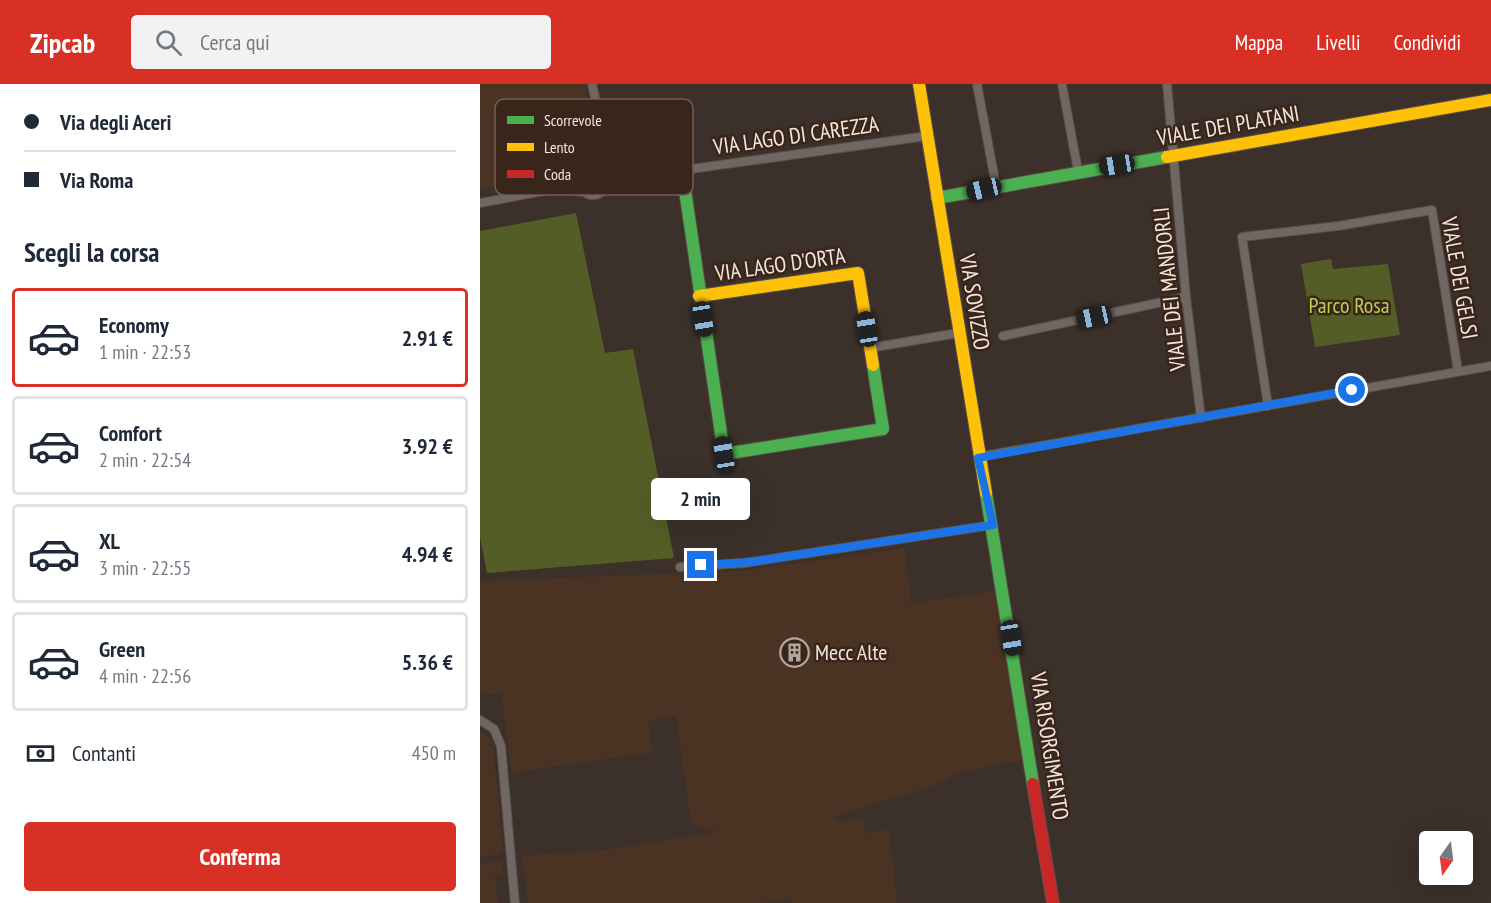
<!DOCTYPE html>
<html lang="it">
<head>
<meta charset="utf-8">
<style>
	:root { --surface:#fff; --page:#f2f2f3; --text:#1f2937; --muted:#747a83; --line:#e0e1e3; --accent:#d93025 }
	body { margin:0; font-family:"PT Sans Narrow",sans-serif; background:var(--page); color:var(--text); height:100vh; display:flex; flex-direction:column; font-size:22px; white-space:nowrap }
	* { box-sizing:border-box; margin:0 }
	p { font-size:20px; color:var(--muted) }
	.icon { flex:none; width:33px; height:33px; fill:none; stroke:currentColor; stroke-width:2; stroke-linecap:round; stroke-linejoin:round }
	.map { position:relative; flex:1; overflow:hidden }
	.drawer { display:flex; flex-direction:column; background:var(--surface); width:480px }
	.drawer>* { flex:none }
	.hud { display:grid; align-content:center; height:132px; padding:0 24px; background:var(--surface) }
	.needle { width:39px; rotate:194deg }
	.buttons { position:absolute; left:939px; top:747px; display:grid; gap:12px }
	.buttons a { display:grid; place-items:center; width:54px; height:54px; border-radius:6px; background:var(--surface); box-shadow:0 6px 24px #0002; font-size:30px }
	.end { position:absolute; width:27px; height:27px; margin:-14px; border:8px solid #1a73e8; background:#fff; box-shadow:0 0 0 3px #fff }
	.from { border-radius:50% }
	.bubble { position:absolute; height:42px; border-radius:6px; background:var(--surface); box-shadow:0 6px 24px #0002; font-size:20px; font-weight:600; line-height:42px; text-align:center }
	.car { position:absolute; width:18px; height:36px; margin:-18px -9px; border-radius:8px; box-shadow:0 0 4px 2px #0007; background:linear-gradient(#222 24%,#8ab4d8 0 40%,#222 0 76%,#8ab4d8 0 86%,#222 0) }
	.hud b { display:flex; align-items:center; gap:21px; height:57px; font-size:22px }
	.hud b+b { border-top:2px solid var(--line) }
	.hud i { width:15px; height:15px; background:var(--text) }
	ul { padding:0; list-style:none }
	li { display:flex; align-items:center; gap:18px; height:99px; margin:0 12px 9px; padding:0 12px; border:3px solid var(--line); border-radius:6px }
	li div { flex:1 }
	li b { display:block; font-size:22px }
	li em { font-style:normal; font-weight:600 }
	li.current { border-color:var(--accent) }
	li>.icon { width:54px; height:54px; stroke-width:1.5 }
	h2 { padding:0 24px; font-size:27px; line-height:72px }
	.pay { display:flex; align-items:center; gap:15px; height:66px; padding:0 24px; font-size:22px }
	.pay p { margin-inline-start:auto }
	.button { display:flex; gap:12px; margin-top:auto; padding:12px 24px }
	.button a { flex:1; height:69px; border-radius:6px; background:var(--accent); color:#fff; font-size:24px; font-weight:600; line-height:69px; text-align:center }
	header { display:flex; align-items:center; gap:36px; box-sizing:border-box; height:84px; padding:0 30px; background:var(--accent); color:#fff }
	header strong { font-size:28px }
	nav { display:flex; gap:33px; margin-inline-start:auto; font-size:21px }
	.search { width:420px; height:54px; background:var(--page); display:flex; align-items:center; gap:15px; box-sizing:border-box; padding:0 21px; border-radius:6px; color:var(--muted); font-size:22px }
	main { display:flex; flex:1; min-height:0 }
	.map>svg:first-child { display:block }
	.built { fill:#4b3323 }
	.green { fill:#555d27 }
	.lines { fill:none; stroke-linecap:round; stroke-linejoin:round }
	.street-casing { stroke:#584e48; stroke-width:10 }
	.fast-casing { stroke:#584e48; stroke-width:14 }
	.slow-casing { stroke:#584e48; stroke-width:14 }
	.jam-casing { stroke:#584e48; stroke-width:14 }
	.street { stroke:#716762; stroke-width:8 }
	.fast { stroke:#4caf50; stroke-width:12 }
	.slow { stroke:#ffc107; stroke-width:12 }
	.jam { stroke:#c62828; stroke-width:12 }
	.route { stroke:#1a73e8; stroke-width:8 }
	.labels { text-anchor:middle; dominant-baseline:central; stroke-width:5; stroke-linejoin:round; paint-order:stroke }
	.street-label { font-size:22px; fill:#f3e6de; stroke:#392519 }
	.park-label { font-size:22px; fill:#bbd055; stroke:#392519 }
	.poi-label { font-size:22px; fill:#f3e6de; stroke:#392519; text-anchor:start }
	.key { fill:#392519; stroke:#715f54; stroke-width:1.5 }
	.key-label { font-size:16px; fill:#f3e6de }
</style>
</head>
<body>
<header>
<strong>Zipcab</strong>
<div class="search"><svg class="icon" aria-label="search" viewBox="0 0 24 24"><circle cx="10" cy="10" r="6"/><path d="M15 15l6 6"/></svg>Cerca qui</div>
<nav><a>Mappa</a><a>Livelli</a><a>Condividi</a></nav>
</header>
<main>
<section class="drawer">
<div class="hud">
<b><i class="from"></i>Via degli Aceri</b>
<b><i></i>Via Roma</b>
</div>
<h2>Scegli la corsa</h2>
<ul>
<li class="current"><svg class="icon" aria-label="car" viewBox="0 0 24 24"><path d="M5 17H2v-5l4-1 3-4h7l3 4 3 1v5h-3M9 17h6M6 11h13"/><circle cx="7" cy="17" r="2"/><circle cx="17" cy="17" r="2"/></svg><div><b>Economy</b><p>1 min · 22:53</p></div><em>2.91 €</em></li>
<li><svg class="icon" aria-label="car" viewBox="0 0 24 24"><path d="M5 17H2v-5l4-1 3-4h7l3 4 3 1v5h-3M9 17h6M6 11h13"/><circle cx="7" cy="17" r="2"/><circle cx="17" cy="17" r="2"/></svg><div><b>Comfort</b><p>2 min · 22:54</p></div><em>3.92 €</em></li>
<li><svg class="icon" aria-label="car" viewBox="0 0 24 24"><path d="M5 17H2v-5l4-1 3-4h7l3 4 3 1v5h-3M9 17h6M6 11h13"/><circle cx="7" cy="17" r="2"/><circle cx="17" cy="17" r="2"/></svg><div><b>XL</b><p>3 min · 22:55</p></div><em>4.94 €</em></li>
<li><svg class="icon" aria-label="car" viewBox="0 0 24 24"><path d="M5 17H2v-5l4-1 3-4h7l3 4 3 1v5h-3M9 17h6M6 11h13"/><circle cx="7" cy="17" r="2"/><circle cx="17" cy="17" r="2"/></svg><div><b>Green</b><p>4 min · 22:56</p></div><em>5.36 €</em></li>
</ul>
<div class="pay"><svg class="icon" aria-label="cash" viewBox="0 0 24 24"><path d="M3 7h18v10H3z"/><circle cx="12" cy="12" r="2"/></svg>Contanti<p>450 m</p></div>
<div class="button"><a>Conferma</a></div>
</section>
<div class="map">
<svg width="1011" height="819" viewBox="0 0 1011 819">
	<rect width="100%" height="100%" fill="#3b302a"/>
	<!-- built -->
	<path class="built" d="M0,0H106V29L102,53L98,67L87,83L71,93L0,105Z
		M425,464L431,519L516,507L545,676L480,688L458,700L355,733L356,738L384,734L385,749L409,746L417,819H312L311,815L284,819H48L42,772L124,766L237,748L211,739L196,632L168,637L173,668L32,689L21,609L0,611V497L260,487Z
		M0,645L13,659L23,770L0,773Z
		M21,777L23,791L15,792L18,819H0V781Z"/>
	<!-- green -->
	<path class="green" d="M96,129L125,269L153,265L194,474L7,489L0,453V147Z
		M851,175L853,185L908,180L920,251L835,263L821,180Z"/>
	<g class="lines">
		<defs>
			<path id="street" d="M112,0L130,79L125,89
				M497,0L516,102
				M582,0L598,87
				M687,0L706,213L721,334
				M99 97a14 14 0 1 1 28 0a14 14 0 1 1-28 0Z
				M104,86L119,31
				M127,93H154L447,52
				M78,105L104,108
				M0,119L74,105L101,90
				M523,252L706,213
				M390,264L478,249
				M788,322L762,153L858,142L952,126L978,287
				M498,373L1011,282
				M200,483L264,479L512,441
				M0,636L14,645L21,662L35,819"/>
			<path id="fast" d="M202,86L244,370L403,345L393,281
				M457,114L687,73
				M506,409L553,700"/>
			<path id="slow" d="M439,0L506,409
				M687,73L1011,16
				M219,212L378,189L393,281"/>
			<path id="jam" d="M553,700L573,819"/>
		</defs>
		<!-- street casing -->
		<use href="#street" class="street-casing"/>
		<!-- fast casing -->
		<use href="#fast" class="fast-casing"/>
		<!-- slow casing -->
		<use href="#slow" class="slow-casing"/>
		<!-- jam casing -->
		<use href="#jam" class="jam-casing"/>
		<!-- street -->
		<use href="#street" class="street"/>
		<!-- fast -->
		<use href="#fast" class="fast"/>
		<!-- slow -->
		<use href="#slow" class="slow"/>
		<!-- jam -->
		<use href="#jam" class="jam"/>
	</g>
	<g class="lines">
		<!-- route -->
		<path class="route" d="M221,481L270,478L513,441L498,374L872,306"/>
	</g>
	<!-- icons -->
	<defs>
		<symbol id="building-ring" viewBox="-11 -11 22 22"><circle r="9.5" fill="#392519" stroke="#b3a69f" stroke-width="1.5"/><path d="M-4-6H4V6H1V3H-1V6H-4ZM-2.5-4.3h1.7v1.8h-1.7ZM.8-4.3h1.7v1.8H.8ZM-2.5-1h1.7V.8h-1.7ZM.8-1h1.7V.8H.8Z" fill="#b3a69f"/></symbol>
	</defs>
	<g fill-rule="evenodd">
		<use href="#building-ring" x="298" y="552" width="33" height="33"/>
	</g>
	<g class="labels">
		<!-- street labels -->
		<g class="street-label">
			<text transform="translate(748 41) rotate(-10)">VIALE DEI PLATANI</text>
			<text transform="translate(316 51) rotate(-8)">VIA LAGO DI CAREZZA</text>
			<text transform="translate(300 180) rotate(-8)">VIA LAGO D'ORTA</text>
			<text transform="translate(980 194) rotate(80)">VIALE DEI GELSI</text>
			<text transform="translate(689 205) rotate(-96)">VIALE DEI MANDORLI</text>
			<text transform="translate(495 218) rotate(81)">VIA SOVIZZO</text>
			<text transform="translate(570 662) rotate(81)">VIA RISORGIMENTO</text>
		</g>
		<!-- park labels -->
		<g class="park-label">
			<text x="869" y="221">Parco Rosa</text>
		</g>
		<!-- poi labels -->
		<g class="poi-label">
			<text x="335" y="568">Mecc Alte</text>
		</g>
	</g>
	<!-- legend -->
	<rect x="15" y="15" width="198" height="96" rx="9" class="key"/>
	<rect x="27" y="32" width="27" height="8" fill="#4caf50"/>
	<rect x="27" y="59" width="27" height="8" fill="#ffc107"/>
	<rect x="27" y="86" width="27" height="8" fill="#c62828"/>
	<g class="key-label">
		<text x="64" y="42">Scorrevole</text>
		<text x="64" y="69">Lento</text>
		<text x="64" y="96">Coda</text>
	</g>
</svg>
<div class="buttons">
<a><svg class="needle" viewBox="-14 -14 28 28"><path d="M0-13l5 13h-10z" fill="#e53935"/><path d="M0 13l5-13h-10z" fill="#747a83"/></svg></a>
</div>
<i class="end from" style="left:872px;top:306px"></i>
<i class="end" style="left:221px;top:481px"></i>
<div class="bubble" style="left:171px;top:394px;width:99px">2 min</div>
<i class="car" style="left:637px;top:81px;rotate:261deg"></i>
<i class="car" style="left:504px;top:105px;rotate:257deg"></i>
<i class="car" style="left:614px;top:233px;rotate:258deg"></i>
<i class="car" style="left:223px;top:235px;rotate:171deg"></i>
<i class="car" style="left:387px;top:245px;rotate:351deg"></i>
<i class="car" style="left:244px;top:370px;rotate:351deg"></i>
<i class="car" style="left:531px;top:554px;rotate:171deg"></i>
</div>
</main>
</body>
</html>
